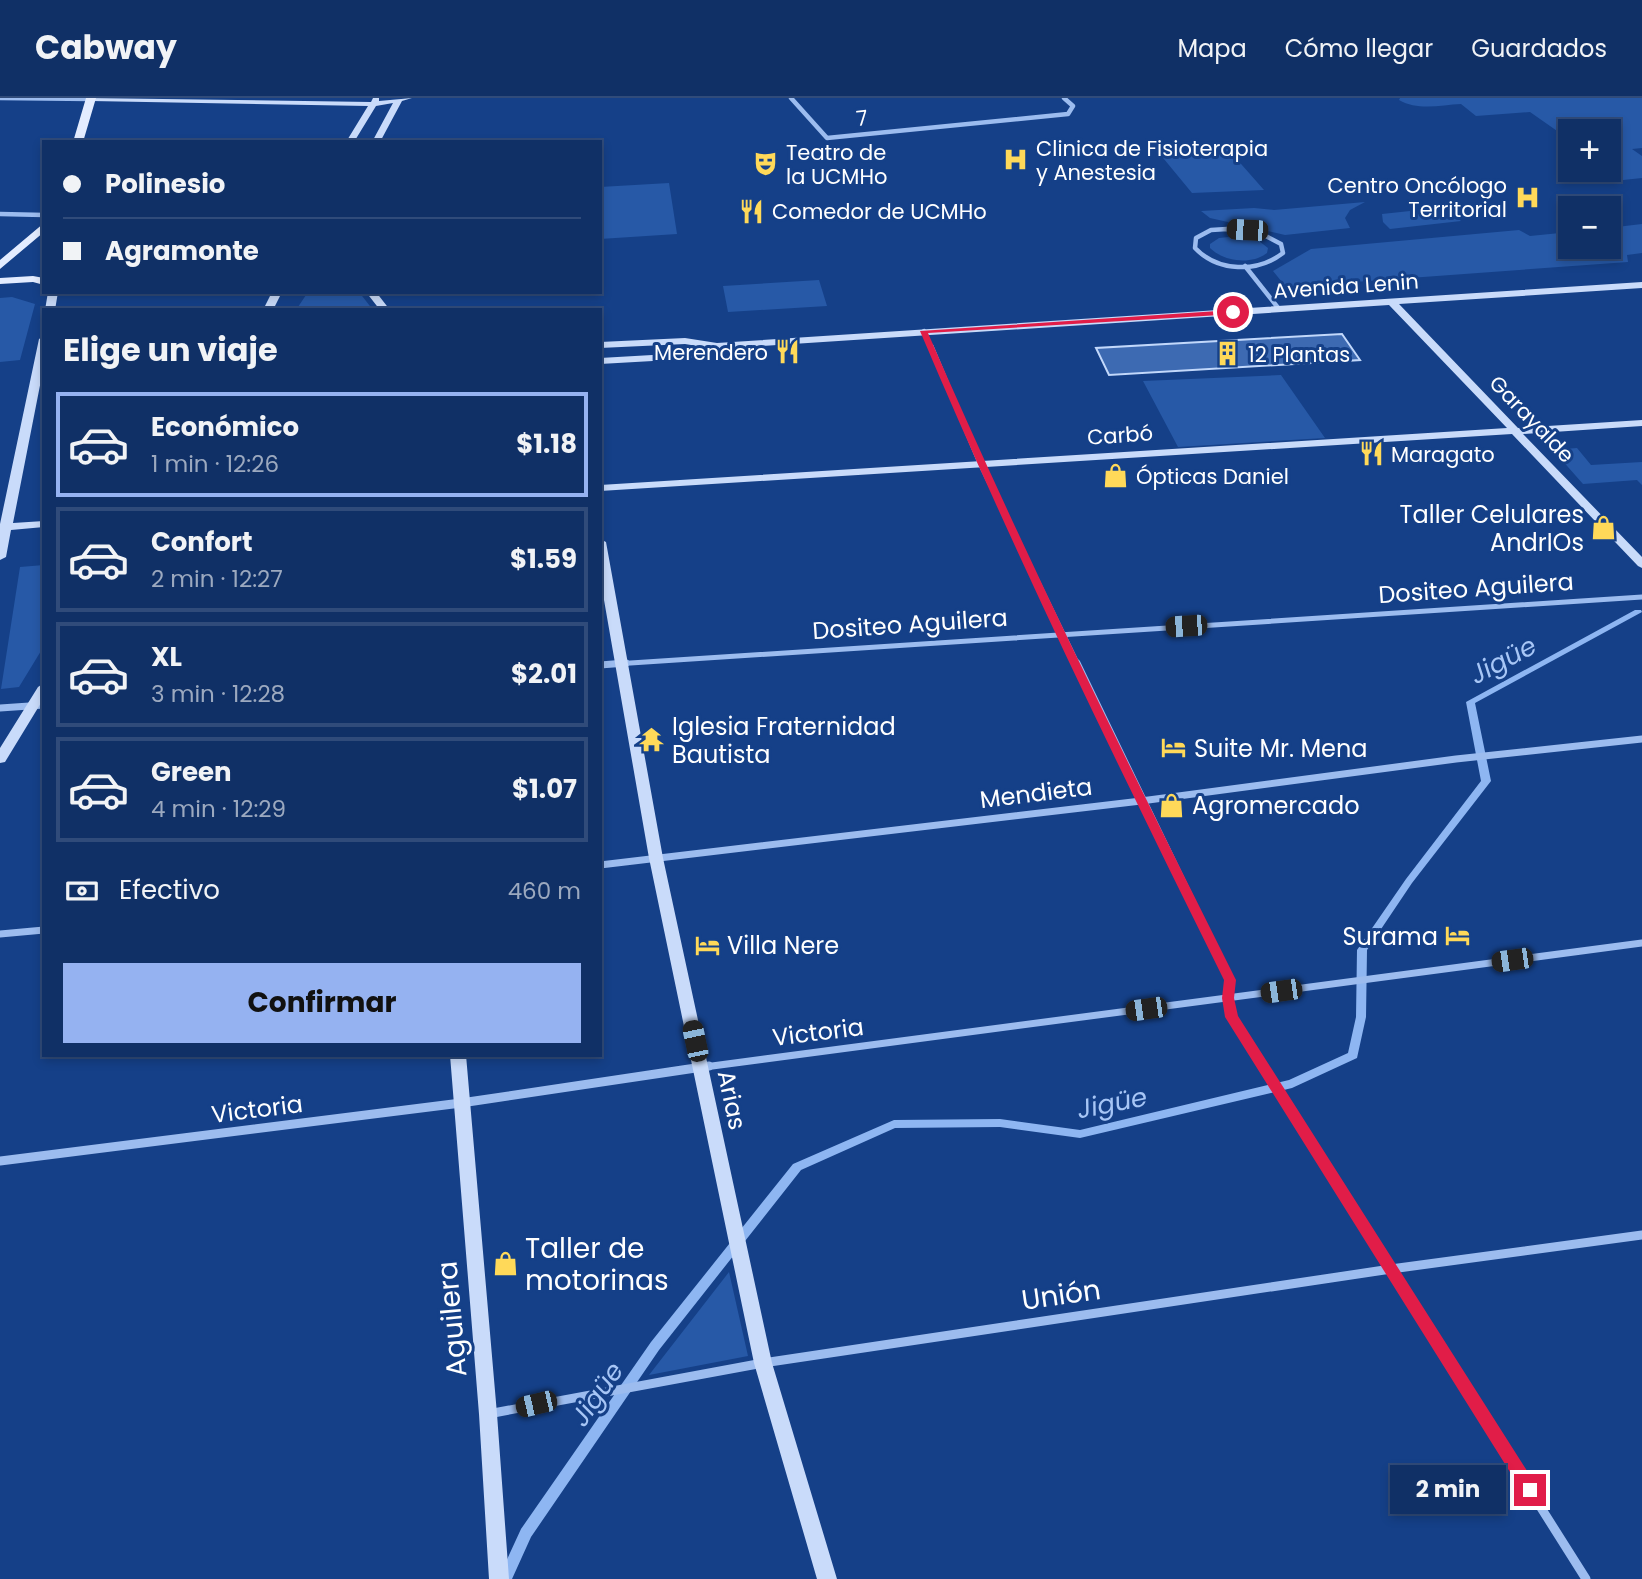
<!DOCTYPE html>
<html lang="es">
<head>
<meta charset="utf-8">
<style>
	:root { --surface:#103066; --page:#19386c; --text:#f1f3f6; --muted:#9ca9bf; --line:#304b7a; --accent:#95b2f1 }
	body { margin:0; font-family:Poppins,sans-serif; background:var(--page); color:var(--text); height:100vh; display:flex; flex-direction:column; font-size:26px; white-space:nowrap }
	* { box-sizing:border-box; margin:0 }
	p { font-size:23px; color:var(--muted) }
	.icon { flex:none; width:38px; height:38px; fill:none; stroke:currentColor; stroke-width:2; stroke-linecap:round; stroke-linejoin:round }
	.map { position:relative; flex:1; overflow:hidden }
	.drawer { position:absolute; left:42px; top:210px; width:560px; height:749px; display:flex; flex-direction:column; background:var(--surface); border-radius:0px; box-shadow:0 4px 10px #0003,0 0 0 2px var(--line) }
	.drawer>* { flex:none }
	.banner { position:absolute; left:42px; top:42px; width:560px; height:154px; border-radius:0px; box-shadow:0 4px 10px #0003,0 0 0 2px var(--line); display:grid; align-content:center; height:154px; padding:0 21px; background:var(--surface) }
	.tools { position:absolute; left:1558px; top:21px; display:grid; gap:14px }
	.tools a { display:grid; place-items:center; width:63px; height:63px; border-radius:0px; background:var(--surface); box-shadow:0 4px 10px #0003,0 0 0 2px var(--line); font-size:35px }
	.end { position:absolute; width:32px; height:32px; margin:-16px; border:9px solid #e11d48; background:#fff; box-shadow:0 0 0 4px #fff }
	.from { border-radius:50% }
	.bubble { position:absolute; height:49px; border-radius:0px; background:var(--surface); box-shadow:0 4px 10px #0003,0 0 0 2px var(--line); font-size:23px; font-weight:700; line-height:49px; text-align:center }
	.car { position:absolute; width:21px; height:42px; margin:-21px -10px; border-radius:9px; box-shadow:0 0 5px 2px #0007; background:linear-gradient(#222 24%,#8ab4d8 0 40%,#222 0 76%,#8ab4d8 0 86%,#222 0) }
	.banner b { display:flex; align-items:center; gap:24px; height:66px; font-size:26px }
	.banner b+b { border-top:2px solid var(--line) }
	.banner i { width:18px; height:18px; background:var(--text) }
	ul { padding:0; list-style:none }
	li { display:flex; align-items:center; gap:21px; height:105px; margin:0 14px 10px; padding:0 7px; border:4px solid var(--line); border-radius:0px }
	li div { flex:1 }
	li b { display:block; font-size:26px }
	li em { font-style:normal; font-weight:700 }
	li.on { border-color:var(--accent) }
	li>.icon { width:63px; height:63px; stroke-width:1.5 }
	h2 { padding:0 21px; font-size:32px; line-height:84px }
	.pay { display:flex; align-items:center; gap:18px; height:77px; padding:0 21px; font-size:26px }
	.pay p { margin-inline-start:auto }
	.action { display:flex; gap:14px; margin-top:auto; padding:14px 21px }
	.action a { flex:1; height:80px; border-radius:0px; background:var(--accent); color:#111; font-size:28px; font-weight:700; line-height:80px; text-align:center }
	header { display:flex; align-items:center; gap:42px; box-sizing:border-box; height:98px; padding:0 35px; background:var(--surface); border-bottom:2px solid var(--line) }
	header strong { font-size:33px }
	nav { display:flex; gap:38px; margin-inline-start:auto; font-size:24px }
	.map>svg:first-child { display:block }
	.green { fill:#2759a7 }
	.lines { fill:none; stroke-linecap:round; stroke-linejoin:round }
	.stream { fill:#8eb6f2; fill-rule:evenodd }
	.building { fill:#3d6ab2; stroke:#c2d8fb; stroke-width:2 }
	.street-far3 { stroke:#9cbcef; stroke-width:4.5 }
	.street-far2 { stroke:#9cbcef; stroke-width:5 }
	.street-far1 { stroke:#9cbcef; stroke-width:7 }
	.street { stroke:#9cbcef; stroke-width:9 }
	.secondary { fill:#c9dbfa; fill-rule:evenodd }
	.primary { fill:#e3ecff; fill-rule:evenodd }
	.route { fill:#e11d48 }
	.labels { text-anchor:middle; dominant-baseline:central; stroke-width:6; stroke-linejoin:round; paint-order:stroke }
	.far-street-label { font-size:21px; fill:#fff; stroke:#154088 }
	.far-poi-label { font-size:21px; fill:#fff; stroke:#154088; text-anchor:start }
	.poi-label { font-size:24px; fill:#fff; stroke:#154088; text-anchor:start }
	.street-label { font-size:24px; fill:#fff; stroke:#154088 }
	.water-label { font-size:26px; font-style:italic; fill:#a7c6f6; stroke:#154088 }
	.near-poi-label { font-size:28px; fill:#fff; stroke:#154088; text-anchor:start }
	.near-street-label { font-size:28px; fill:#fff; stroke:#154088 }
</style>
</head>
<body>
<header>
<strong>Cabway</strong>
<nav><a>Mapa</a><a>Cómo llegar</a><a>Guardados</a></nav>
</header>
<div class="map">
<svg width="1642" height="1481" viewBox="0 0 1642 1481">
	<rect width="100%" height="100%" fill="#154088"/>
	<!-- green -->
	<path class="green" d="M1400,0H1642V50L1632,51L1642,58V80L1623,82L1608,71V33H1570V42L1530,14L1476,18L1461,6C1441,7 1418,13 1399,2Z
		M1227,50L1264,92L1192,95L1159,55Z
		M669,85L677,136L600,141V89Z
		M1365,104L1350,112L1345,120L1350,130L1285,137L1210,120L1201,113L1254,110L1274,112Z
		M1438,110L1450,113L1461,123L1390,131L1383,124L1382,116Z
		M1642,126V155L1627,157L1628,164L1286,189L1273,173L1311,151L1519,132L1530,138L1570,134V149H1608V130Z
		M1238,138L1259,143L1268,150L1267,155C1252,167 1224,164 1210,150V146L1219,140Z
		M819,182L827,208L728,214L723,188Z
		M308,194H359L373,212H296Z
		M12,199L35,206L20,262L0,264V200Z
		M1281,277L1325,340L1178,349L1143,283Z
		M1577,350L1591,367L1642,364V387L1637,382L1583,386L1553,352Z
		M44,467V548L19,589L1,591L20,469Z
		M729,1174L748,1258L649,1277Z"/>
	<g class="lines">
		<!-- stream -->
		<path class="stream" d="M1635,512H1641L1642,514L1475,605L1491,683L1412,785L1367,852L1366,919L1357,960L1292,990L1080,1040L1000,1029L895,1030L801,1072L659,1252L531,1439L512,1481H498L521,1431L651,1244L793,1066L894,1022L1000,1021L1080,1032L1289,982L1348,955L1356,919L1357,852L1406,781L1481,683L1466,604Z"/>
	</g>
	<!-- building -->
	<path class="building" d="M1342,236L1360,262L1109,277L1096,250Z"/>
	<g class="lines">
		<!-- street-far3 -->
		<path class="street-far3" d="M0,0L91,1
			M791,0L827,40L1068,16L1073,8L1064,0
			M0,116L44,117
			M1227,131L1258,134L1281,146L1283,155C1257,175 1218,174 1195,150L1196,140L1211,132Z
			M1245,168L1279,211
			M924,233L931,250"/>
		<!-- street-far2 -->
		<path class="street-far2" d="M931,248L980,365L1078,567
			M600,567L1642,499"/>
		<!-- street-far1 -->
		<path class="street-far1" d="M1077,565L1230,882C1226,921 1243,939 1263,970
			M600,567L626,565
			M0,610L44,607
			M600,767L1141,703L1456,661L1642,641
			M0,836L44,832
			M697,970L1642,845"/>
		<!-- street -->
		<path class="street" d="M1262,968L1586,1481
			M0,1063L461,1005L709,968
			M488,1316L763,1265L1391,1171L1642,1137"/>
		<!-- secondary -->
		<path class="secondary" d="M88,0L371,4L373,0H379V3L412,0L402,3L380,44H372L393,5L376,8L354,44H346L368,8L91,3Z
			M1642,184V190L1399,206L1518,330L1642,322V328L1523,336L1642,459V470L1638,468L1512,336L600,393V387L1507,330L1389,207L716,251L688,261L600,266V260L687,255L703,249L685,246L600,250V244L685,240L717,245Z
			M48,194H58L55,212H45Z
			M272,194H282L273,212H263Z
			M366,194H376L390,212H380Z
			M44,238V267L13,425L44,423V429L11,432L6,459L0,462V426L39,241Z
			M600,441L606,444L663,760L772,1265L837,1481H817L754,1265L649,760L600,479Z
			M44,585V600L5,664L0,665V650L38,589Z
			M450,957H466L497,1316L509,1481H489L479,1316Z"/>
		<!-- primary -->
		<path class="primary" d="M86,0H96L83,44H73Z
			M44,125V134L0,171V162Z
			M33,178L44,180V187L33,184L0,186V180Z"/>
	</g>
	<!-- route -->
	<path class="route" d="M1233,212L1236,216L928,235C1023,454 1129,668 1236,882L1234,900L1238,918L1536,1387L1538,1392L1536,1398L1530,1400L1525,1398L1225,919L1222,900L1224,882C1118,668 1013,453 920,233Z"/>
	<!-- icons -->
	<defs>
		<symbol id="hospital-bare" viewBox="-9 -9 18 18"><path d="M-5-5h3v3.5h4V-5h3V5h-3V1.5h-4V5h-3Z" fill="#ffd959" stroke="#154088" stroke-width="2.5" paint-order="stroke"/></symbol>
		<symbol id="theatre-bare" viewBox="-9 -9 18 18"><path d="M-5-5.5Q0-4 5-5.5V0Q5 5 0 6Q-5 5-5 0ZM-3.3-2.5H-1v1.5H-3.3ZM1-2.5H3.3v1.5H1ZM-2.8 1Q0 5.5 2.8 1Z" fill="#ffd959" stroke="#154088" stroke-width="2.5" paint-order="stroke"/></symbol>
		<symbol id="restaurant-bare" viewBox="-9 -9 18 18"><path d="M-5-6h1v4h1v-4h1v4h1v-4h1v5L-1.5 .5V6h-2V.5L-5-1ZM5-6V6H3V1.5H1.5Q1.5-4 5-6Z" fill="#ffd959" stroke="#154088" stroke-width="2.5" paint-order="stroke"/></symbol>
		<symbol id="building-bare" viewBox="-9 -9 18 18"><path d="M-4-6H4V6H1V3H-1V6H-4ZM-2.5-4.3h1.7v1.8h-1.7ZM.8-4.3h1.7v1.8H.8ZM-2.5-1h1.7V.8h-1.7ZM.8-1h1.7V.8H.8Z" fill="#ffd959" stroke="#154088" stroke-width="2.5" paint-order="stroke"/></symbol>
		<symbol id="shop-bare" viewBox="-9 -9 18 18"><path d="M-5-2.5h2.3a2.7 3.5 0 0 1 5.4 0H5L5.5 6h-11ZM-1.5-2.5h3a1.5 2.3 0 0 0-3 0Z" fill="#ffd959" stroke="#154088" stroke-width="2.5" paint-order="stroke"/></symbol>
		<symbol id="temple-bare" viewBox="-9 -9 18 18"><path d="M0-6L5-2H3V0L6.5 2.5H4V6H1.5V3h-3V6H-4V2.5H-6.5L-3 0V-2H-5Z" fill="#ffd959" stroke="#154088" stroke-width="2.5" paint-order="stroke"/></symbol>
		<symbol id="hotel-bare" viewBox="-9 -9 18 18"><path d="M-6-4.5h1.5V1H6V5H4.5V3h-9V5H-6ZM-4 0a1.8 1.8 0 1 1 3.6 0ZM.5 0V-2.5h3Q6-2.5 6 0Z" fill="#ffd959" stroke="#154088" stroke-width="2.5" paint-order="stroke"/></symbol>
	</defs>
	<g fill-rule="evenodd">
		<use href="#hospital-bare" x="998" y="44" width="35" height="35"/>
		<use href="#theatre-bare" x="748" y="48" width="35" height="35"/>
		<use href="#hospital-bare" x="1510" y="82" width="35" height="35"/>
		<use href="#restaurant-bare" x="734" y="96" width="35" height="35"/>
		<use href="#restaurant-bare" x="770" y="236" width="35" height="35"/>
		<use href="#building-bare" x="1210" y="238" width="35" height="35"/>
		<use href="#restaurant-bare" x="1354" y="338" width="35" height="35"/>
		<use href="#shop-bare" x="1098" y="360" width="35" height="35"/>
		<use href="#shop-bare" x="1586" y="412" width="35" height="35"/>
		<use href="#temple-bare" x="634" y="624" width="35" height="35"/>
		<use href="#hotel-bare" x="1156" y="632" width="35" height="35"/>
		<use href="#shop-bare" x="1154" y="690" width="35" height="35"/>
		<use href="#hotel-bare" x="1440" y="820" width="35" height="35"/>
		<use href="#hotel-bare" x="690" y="830" width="35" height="35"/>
		<use href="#shop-bare" x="488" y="1148" width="35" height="35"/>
	</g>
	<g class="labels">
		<!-- far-street labels -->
		<g class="far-street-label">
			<text transform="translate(862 20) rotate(-6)">7</text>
			<text transform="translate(1346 188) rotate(-4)">Avenida Lenin</text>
			<text transform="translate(1532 321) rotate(46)">Garayalde</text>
			<text transform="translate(1120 337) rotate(-4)">Carbó</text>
		</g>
		<!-- far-poi labels -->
		<g class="far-poi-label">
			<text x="1036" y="50">Clinica de Fisioterapia<tspan x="1036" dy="24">y Anestesia</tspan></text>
			<text x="786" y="54">Teatro de<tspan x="786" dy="24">la UCMHo</tspan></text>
			<text x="1507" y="87" text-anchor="end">Centro Oncólogo<tspan x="1507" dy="24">Territorial</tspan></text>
			<text x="772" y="113">Comedor de UCMHo</text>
			<text x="768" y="254" text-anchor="end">Merendero</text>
			<text x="1248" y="256">12 Plantas</text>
			<text x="1391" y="356">Maragato</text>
			<text x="1136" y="378">Ópticas Daniel</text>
		</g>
		<!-- poi labels -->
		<g class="poi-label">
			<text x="1584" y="416" text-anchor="end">Taller Celulares<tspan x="1584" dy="28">AndrIOs</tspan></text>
			<text x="672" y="628">Iglesia Fraternidad<tspan x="672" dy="28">Bautista</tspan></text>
			<text x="1194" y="650">Suite Mr. Mena</text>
			<text x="1192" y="707">Agromercado</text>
			<text x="1438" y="838" text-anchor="end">Surama</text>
			<text x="727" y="847">Villa Nere</text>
		</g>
		<!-- street labels -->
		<g class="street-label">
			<text transform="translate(1476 490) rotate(-4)">Dositeo Aguilera</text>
			<text transform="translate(910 526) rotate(-4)">Dositeo Aguilera</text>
			<text transform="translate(1036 695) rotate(-7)">Mendieta</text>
			<text transform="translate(818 934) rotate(-7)">Victoria</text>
			<text transform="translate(732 1002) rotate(78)">Arias</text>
			<text transform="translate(257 1011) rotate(-7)">Victoria</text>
		</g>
		<!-- water labels -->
		<g class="water-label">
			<text transform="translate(1503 562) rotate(-28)">Jigüe</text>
			<text transform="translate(1112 1005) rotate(-11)">Jigüe</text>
			<text transform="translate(597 1296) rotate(-55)">Jigüe</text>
		</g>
		<!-- near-poi labels -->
		<g class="near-poi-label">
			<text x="525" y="1150">Taller de<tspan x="525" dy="32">motorinas</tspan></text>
		</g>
		<!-- near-street labels -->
		<g class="near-street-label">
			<text transform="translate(1061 1197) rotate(-8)">Unión</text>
			<text transform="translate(452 1221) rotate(-95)">Aguilera</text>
		</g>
	</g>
</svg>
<div class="tools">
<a>+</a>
<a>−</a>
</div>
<i class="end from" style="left:1233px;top:214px"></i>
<i class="end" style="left:1530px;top:1392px"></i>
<div class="bubble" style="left:1390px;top:1367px;width:116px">2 min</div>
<i class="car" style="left:1247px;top:132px;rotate:273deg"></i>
<i class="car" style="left:1186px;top:528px;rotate:266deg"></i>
<i class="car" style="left:1512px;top:862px;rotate:262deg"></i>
<i class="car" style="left:1281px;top:893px;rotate:262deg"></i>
<i class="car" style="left:1146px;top:911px;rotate:262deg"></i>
<i class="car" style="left:695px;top:943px;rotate:348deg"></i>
<i class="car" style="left:536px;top:1306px;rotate:257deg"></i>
<div class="banner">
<b><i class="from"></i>Polinesio</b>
<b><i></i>Agramonte</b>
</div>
<section class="drawer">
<h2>Elige un viaje</h2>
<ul>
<li class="on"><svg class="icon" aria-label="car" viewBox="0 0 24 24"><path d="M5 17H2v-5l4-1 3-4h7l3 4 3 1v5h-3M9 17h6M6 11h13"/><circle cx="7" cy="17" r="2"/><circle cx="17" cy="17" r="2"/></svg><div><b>Económico</b><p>1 min · 12:26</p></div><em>$1.18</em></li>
<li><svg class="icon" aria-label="car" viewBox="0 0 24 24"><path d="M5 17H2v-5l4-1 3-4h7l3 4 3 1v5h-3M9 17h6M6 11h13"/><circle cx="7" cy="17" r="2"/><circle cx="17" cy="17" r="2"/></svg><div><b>Confort</b><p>2 min · 12:27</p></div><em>$1.59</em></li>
<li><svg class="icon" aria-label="car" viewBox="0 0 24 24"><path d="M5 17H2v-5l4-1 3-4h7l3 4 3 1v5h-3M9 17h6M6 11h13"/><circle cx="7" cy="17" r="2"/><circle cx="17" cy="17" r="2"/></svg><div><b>XL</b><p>3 min · 12:28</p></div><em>$2.01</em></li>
<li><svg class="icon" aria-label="car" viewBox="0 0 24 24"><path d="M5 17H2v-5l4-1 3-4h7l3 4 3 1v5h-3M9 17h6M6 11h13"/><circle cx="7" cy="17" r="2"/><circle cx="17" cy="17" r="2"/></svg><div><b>Green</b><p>4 min · 12:29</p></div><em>$1.07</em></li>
</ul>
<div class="pay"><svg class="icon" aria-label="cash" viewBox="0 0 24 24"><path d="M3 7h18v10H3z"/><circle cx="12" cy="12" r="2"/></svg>Efectivo<p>460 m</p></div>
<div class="action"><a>Confirmar</a></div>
</section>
</div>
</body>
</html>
